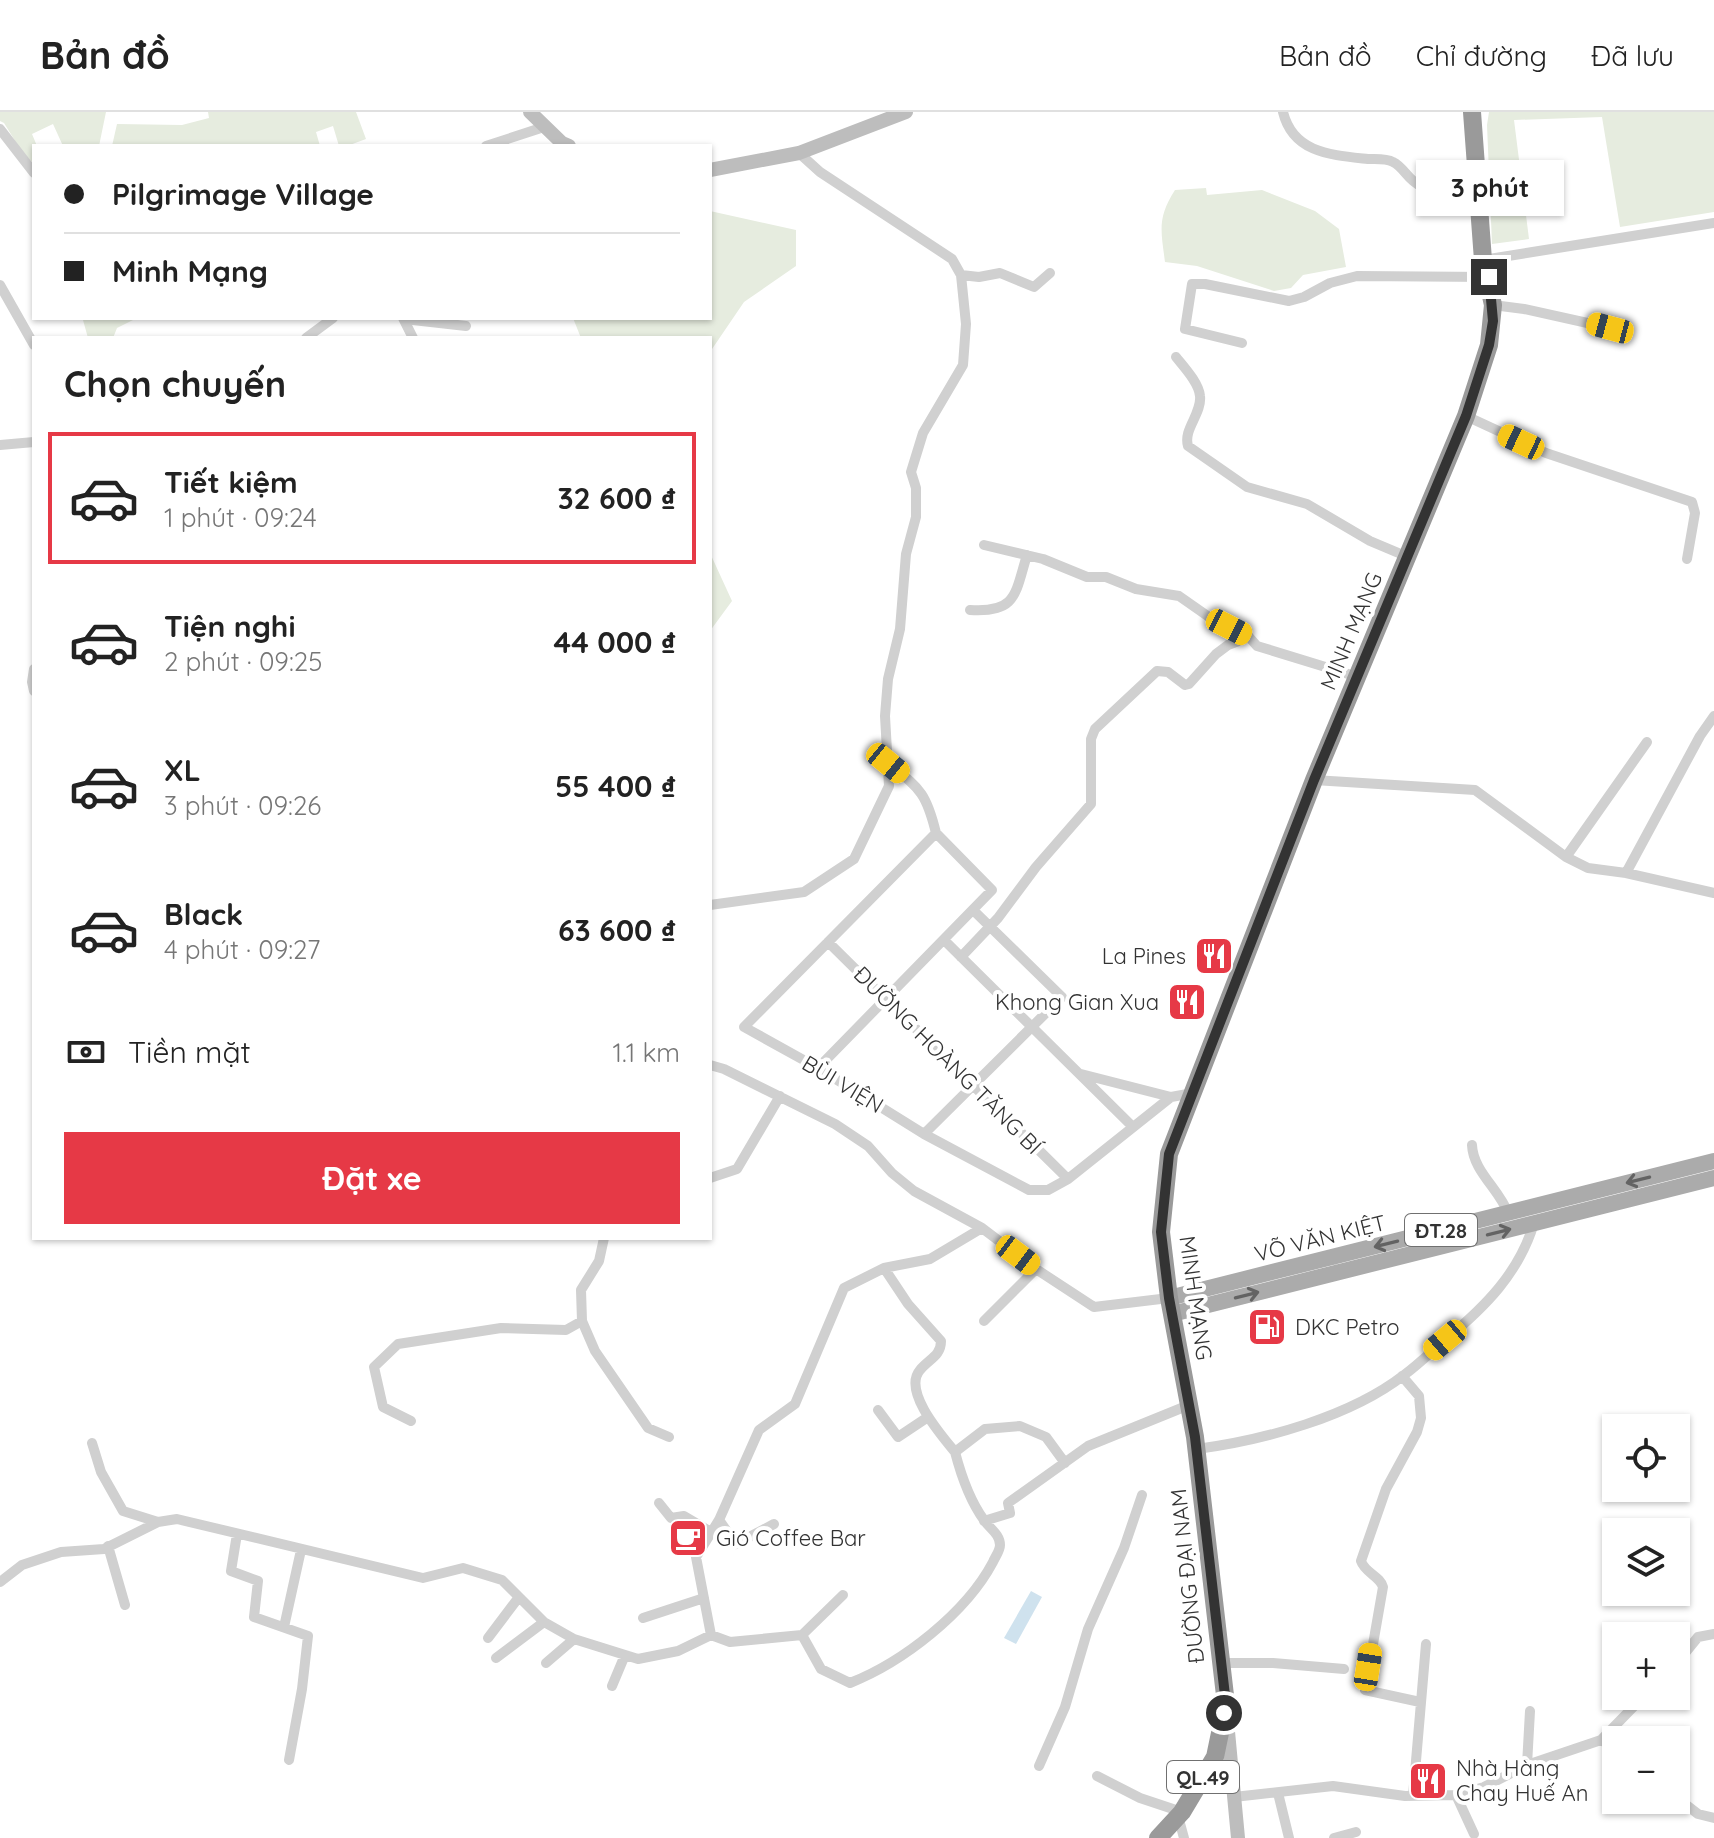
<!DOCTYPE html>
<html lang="vi">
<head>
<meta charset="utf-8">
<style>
	:root { --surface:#fff; --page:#f6f6f6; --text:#222; --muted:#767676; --line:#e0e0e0; --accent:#e63946 }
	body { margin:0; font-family:Quicksand,sans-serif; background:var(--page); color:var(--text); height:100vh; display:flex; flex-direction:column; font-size:30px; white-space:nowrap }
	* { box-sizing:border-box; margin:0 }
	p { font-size:26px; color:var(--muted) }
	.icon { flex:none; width:44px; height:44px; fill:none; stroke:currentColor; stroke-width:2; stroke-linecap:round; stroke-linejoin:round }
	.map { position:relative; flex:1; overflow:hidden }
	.side { position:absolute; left:32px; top:224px; width:680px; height:904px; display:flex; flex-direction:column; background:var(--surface); border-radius:0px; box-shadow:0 2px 6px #0004 }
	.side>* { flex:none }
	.top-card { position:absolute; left:32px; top:32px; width:680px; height:176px; border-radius:0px; box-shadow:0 2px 6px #0004; display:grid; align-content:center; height:176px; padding:0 32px; background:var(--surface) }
	.tools { position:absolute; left:1602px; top:1302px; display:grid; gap:16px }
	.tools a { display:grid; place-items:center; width:88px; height:88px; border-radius:0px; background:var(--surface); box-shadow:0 2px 6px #0004; font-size:40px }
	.end { position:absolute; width:36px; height:36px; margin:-18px; border:10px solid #333; background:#fff; box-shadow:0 0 0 4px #fff }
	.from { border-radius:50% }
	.bubble { position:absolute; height:56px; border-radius:0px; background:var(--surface); box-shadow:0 2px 6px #0004; font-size:26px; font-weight:800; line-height:56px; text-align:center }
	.car { position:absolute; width:24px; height:48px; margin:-24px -12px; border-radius:10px; box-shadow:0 0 6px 2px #0007; background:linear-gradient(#f5c518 24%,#345 0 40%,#f5c518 0 76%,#345 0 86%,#f5c518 0) }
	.top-card b { display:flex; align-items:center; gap:28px; height:76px; font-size:30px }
	.top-card b+b { border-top:2px solid var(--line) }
	.top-card i { width:20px; height:20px; background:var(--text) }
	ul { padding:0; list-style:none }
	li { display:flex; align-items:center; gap:24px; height:132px; margin:0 16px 12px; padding:0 16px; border:4px solid transparent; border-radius:0px }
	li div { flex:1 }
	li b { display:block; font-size:30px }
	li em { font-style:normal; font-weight:800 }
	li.selected { border-color:var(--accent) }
	li>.icon { width:72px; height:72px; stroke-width:1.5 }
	h2 { padding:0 32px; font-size:36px; line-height:96px }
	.pay { display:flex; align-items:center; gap:20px; height:88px; padding:0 32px; font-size:30px }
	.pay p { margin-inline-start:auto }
	.cta { display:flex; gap:16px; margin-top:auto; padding:16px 32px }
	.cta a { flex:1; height:92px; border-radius:0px; background:var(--accent); color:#fff; font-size:32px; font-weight:800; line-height:92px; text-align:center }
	header { display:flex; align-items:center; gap:48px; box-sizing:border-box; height:112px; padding:0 40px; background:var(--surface); border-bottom:2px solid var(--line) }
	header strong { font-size:38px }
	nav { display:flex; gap:44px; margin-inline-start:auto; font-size:28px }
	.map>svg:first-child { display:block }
	.green { fill:#e6ecdf }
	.water { fill:#cfe2ee }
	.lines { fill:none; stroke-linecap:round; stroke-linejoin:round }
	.street { stroke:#d0d0d0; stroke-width:10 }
	.secondary { stroke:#bdbdbd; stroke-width:14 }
	.primary { stroke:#ababab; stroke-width:16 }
	.highway { stroke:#9a9a9a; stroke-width:18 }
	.oneway { stroke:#636363 }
	.route { stroke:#333; stroke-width:10 }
	.labels { text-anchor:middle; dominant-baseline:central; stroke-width:8; stroke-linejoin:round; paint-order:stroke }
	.shield { fill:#fff; stroke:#707070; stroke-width:2 }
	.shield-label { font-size:20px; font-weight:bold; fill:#333 }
	.street-label { font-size:22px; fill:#333; stroke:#fff }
	.poi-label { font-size:22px; fill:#333; stroke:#fff; text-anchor:start }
</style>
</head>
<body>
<header>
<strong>Bản đồ</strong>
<nav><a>Bản đồ</a><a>Chỉ đường</a><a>Đã lưu</a></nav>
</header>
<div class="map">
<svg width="1714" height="1726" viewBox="0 0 1714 1726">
	<rect width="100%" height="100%" fill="#fff"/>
	<!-- green -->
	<path class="green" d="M0,0H106L99,34H63L53,12L32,22L37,34H34V52L22,40L4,11L0,9Z
		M208,0H356L366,27L347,34H339L333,14L316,20L320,34H112L117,12L182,13L209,6Z
		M1489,0H1714V100L1620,115L1602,5L1514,8L1529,127L1492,132L1487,13Z
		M1206,76L1207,83L1262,78L1315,99L1339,117L1346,155L1303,163L1291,176L1274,179L1197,154L1165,150C1161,119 1157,106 1175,78Z
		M710,99L796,118V154L744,190L710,240V226H581L573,206H710Z
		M80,206H137L117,216L113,226H88L83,208Z
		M710,441L732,489L710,519Z"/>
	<!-- water -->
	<path class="water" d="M1031,1479L1042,1485L1016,1532L1004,1526Z"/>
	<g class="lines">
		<!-- street -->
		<path class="street" d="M1283,0C1293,41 1331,43 1368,47C1375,47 1386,46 1393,50C1404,55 1408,69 1421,74L1478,73
			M0,17L34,61
			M486,34L544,15
			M1483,148L1714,111
			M961,163L979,165L1000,161L1034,175L1050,161
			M0,173L34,233
			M1493,193L1524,197L1610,216
			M403,206L413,226
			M404,207L466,214
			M306,226L333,206
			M1242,231L1185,217L1192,172H1205L1289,189L1304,185L1330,171L1357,164L1489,165
			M1176,245C1184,255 1199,271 1200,284C1202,302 1183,317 1188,334L1247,375L1307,392L1370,429L1408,445
			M1466,304L1546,341L1692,390L1695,401L1687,447
			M0,333L34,330
			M984,433L1043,447L1087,465H1106L1136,477L1179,484L1209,505L1249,525L1257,534L1358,565
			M970,498C1017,501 1015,482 1027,443
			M34,557L32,570L34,579
			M888,651C920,677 926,680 936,721
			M1314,668L1475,678L1566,745L1588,756L1626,761L1714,781
			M936,721L744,915L818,956L924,1022L1029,1078H1048L1068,1067L1171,985
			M1566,745L1647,630
			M1626,761L1700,624L1714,604
			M710,793L804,780L854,747L889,674L885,604L888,567L900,517L906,442L916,405V376L911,360L923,321L963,253L966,212L961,163L952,147L820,60L799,41
			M944,828L1132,1014
			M828,830L1068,1067
			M961,845L998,806L1036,755L1091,692V627L1095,617L1157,559L1168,560L1185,573L1189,572L1216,542L1228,533L1249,525
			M710,953L724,957L835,1012L868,1034L892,1061L914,1079L982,1116L1036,1157L1094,1195L1169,1186
			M818,956L992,778L936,721
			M1081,962L1171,985L1193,981
			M924,1022L1062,885L973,798
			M1472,1033C1473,1059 1499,1077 1508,1101
			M710,1066L737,1057L780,984
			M884,1156L908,1192L941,1229C941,1244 929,1247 920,1258C902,1279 942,1324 955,1340L985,1317L1020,1314L1046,1325L1065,1351
			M582,1209L595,1239L648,1316L669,1325
			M984,1209L1036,1157
			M1402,1264L1419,1284L1421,1306L1417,1320L1386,1377L1361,1449C1365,1461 1380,1464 1383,1475L1365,1578L1420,1590
			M878,1298L898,1325L928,1305
			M411,1309L383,1295L374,1255L398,1232L501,1216L566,1218L582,1209L581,1178L599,1149L604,1126
			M92,1331L101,1360L123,1399L158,1410
			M1197,1337C1264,1328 1350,1305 1404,1263C1419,1252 1432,1239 1446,1227C1485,1195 1519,1161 1534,1111
			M659,1391L671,1406L684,1404L711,1420
			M719,1408L736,1432L774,1412
			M984,1409L1010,1401L1008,1391L1088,1334L1189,1293
			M237,1422L231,1459L258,1469L254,1505L308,1524L302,1577L289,1648
			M108,1434L125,1493
			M0,1470L22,1453L61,1440L104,1437L158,1410L177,1407L423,1466L463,1456L502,1468L544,1510L574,1527L638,1547L678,1539L711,1523L730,1530L802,1523L843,1483
			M643,1506L704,1486
			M284,1515L301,1438
			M711,1523L696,1445L719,1408L759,1318L795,1292L844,1176L884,1156L930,1147L982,1116
			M802,1523L821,1557L850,1571C903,1550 966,1501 993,1450C995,1445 1000,1439 1000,1433C1000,1422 989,1416 984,1408C970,1389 961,1363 955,1340
			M488,1526L519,1485
			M496,1546L544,1510
			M546,1551L574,1527
			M1221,1551H1273L1344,1557
			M1676,1552L1698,1525L1714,1522
			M612,1574L625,1543
			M1601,1628L1616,1637
			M1527,1653L1530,1599
			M1039,1654L1065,1595L1088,1517L1124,1436L1142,1383
			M1097,1664L1140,1686L1182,1700
			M1278,1681L1289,1726
			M1456,1683L1474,1722
			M1413,1684L1426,1532
			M1234,1685L1333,1674L1405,1684L1456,1683L1484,1675L1527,1653L1601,1628L1644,1584
			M1676,1685L1698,1702L1714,1706
			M1178,1704L1184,1726
			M1334,1726L1356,1720"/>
		<!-- secondary -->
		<path class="secondary" d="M530,0L562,31L569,34
			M710,58L799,41L906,0
			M1227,1609L1238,1726"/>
		<!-- primary -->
		<path class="primary" d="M1169,1186L1714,1049
			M1172,1202L1714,1066"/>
		<!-- highway -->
		<path class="highway" d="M1158,1726L1182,1700L1215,1645L1226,1592L1195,1325L1169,1186L1161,1120L1169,1042L1314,668L1466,304L1489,233L1493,193L1483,148L1472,0"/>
	</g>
	<!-- one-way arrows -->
	<defs><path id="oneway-shaft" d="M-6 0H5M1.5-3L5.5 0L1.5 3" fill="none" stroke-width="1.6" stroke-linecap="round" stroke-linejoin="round" transform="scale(2)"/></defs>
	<g class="oneway">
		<use href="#oneway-shaft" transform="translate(1638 1068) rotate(166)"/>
		<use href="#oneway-shaft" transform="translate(1499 1120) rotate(-14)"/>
		<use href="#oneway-shaft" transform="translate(1386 1132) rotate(166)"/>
		<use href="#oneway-shaft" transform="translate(1247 1183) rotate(-14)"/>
	</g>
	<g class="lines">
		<!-- route -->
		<path class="route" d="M1224,1601L1226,1592L1195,1325L1169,1186L1161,1120L1169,1042L1314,668L1466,304L1489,233L1493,209L1489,165"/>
	</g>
	<!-- icons -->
	<defs>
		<symbol id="restaurant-square" viewBox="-11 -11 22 22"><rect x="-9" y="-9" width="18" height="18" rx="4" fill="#e63946" stroke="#fff"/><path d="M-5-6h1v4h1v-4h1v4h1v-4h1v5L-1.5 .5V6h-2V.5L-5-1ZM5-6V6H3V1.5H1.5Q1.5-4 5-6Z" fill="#fff"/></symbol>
		<symbol id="fuel-square" viewBox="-11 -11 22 22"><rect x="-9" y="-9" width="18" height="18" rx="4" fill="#e63946" stroke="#fff"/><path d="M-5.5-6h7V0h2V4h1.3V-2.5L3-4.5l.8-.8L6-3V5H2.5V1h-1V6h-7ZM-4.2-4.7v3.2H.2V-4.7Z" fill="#fff"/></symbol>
		<symbol id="cafe-square" viewBox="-11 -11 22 22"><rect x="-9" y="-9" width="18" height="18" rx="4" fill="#e63946" stroke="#fff"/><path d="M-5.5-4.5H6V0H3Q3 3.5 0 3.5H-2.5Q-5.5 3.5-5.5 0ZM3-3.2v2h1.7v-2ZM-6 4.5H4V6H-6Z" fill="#fff"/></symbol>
	</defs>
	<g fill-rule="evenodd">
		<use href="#restaurant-square" x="1192" y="822" width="44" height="44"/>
		<use href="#restaurant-square" x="1165" y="868" width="44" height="44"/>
		<use href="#fuel-square" x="1245" y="1193" width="44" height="44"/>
		<use href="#cafe-square" x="666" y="1404" width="44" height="44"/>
		<use href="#restaurant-square" x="1406" y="1647" width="44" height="44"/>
	</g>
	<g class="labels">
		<!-- shield labels -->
		<g class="shield">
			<rect x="1405" y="1102" width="72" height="32" rx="6"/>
			<rect x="1167" y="1649" width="72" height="32" rx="6"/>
		</g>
		<g class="shield-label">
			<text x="1441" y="1118">ĐT.28</text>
			<text x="1203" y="1665">QL.49</text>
		</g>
		<!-- street labels -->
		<g class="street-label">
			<text transform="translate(1351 519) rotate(-67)">MINH MẠNG</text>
			<text transform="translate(948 948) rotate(45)">ĐƯỜNG HOÀNG TĂNG BÍ</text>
			<text transform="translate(843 972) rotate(31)">BÙI VIỆN</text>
			<text transform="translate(1320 1126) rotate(-14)">VÕ VĂN KIỆT</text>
			<text transform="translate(1196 1186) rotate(82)">MINH MẠNG</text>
			<text transform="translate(1187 1464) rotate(-96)">ĐƯỜNG ĐẠI NAM</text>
		</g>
		<!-- poi labels -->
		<g class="poi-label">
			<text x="1186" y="844" text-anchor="end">La Pines</text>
			<text x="1159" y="890" text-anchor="end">Khong Gian Xua</text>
			<text x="1295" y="1215">DKC Petro</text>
			<text x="716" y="1426">Gió Coffee Bar</text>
			<text x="1456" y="1656">Nhà Hàng<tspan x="1456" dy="25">Chay Huế An</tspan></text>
		</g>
	</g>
</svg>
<div class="tools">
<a><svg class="icon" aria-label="locate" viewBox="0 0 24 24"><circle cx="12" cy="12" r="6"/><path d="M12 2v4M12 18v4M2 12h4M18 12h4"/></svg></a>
<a><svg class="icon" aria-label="layers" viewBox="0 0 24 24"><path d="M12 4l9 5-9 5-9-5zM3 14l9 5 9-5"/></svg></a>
<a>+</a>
<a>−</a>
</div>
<i class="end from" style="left:1224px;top:1601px"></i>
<i class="end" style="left:1489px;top:165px"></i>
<div class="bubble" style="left:1416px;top:48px;width:148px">3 phút</div>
<i class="car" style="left:1610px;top:216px;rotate:285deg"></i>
<i class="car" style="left:1521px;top:330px;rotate:295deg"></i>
<i class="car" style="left:1229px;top:515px;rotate:117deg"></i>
<i class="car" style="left:888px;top:651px;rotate:129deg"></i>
<i class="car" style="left:1018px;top:1143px;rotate:127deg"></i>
<i class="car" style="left:1445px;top:1228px;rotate:230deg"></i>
<i class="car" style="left:1368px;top:1555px;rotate:9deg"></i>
<div class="top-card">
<b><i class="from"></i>Pilgrimage Village</b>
<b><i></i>Minh Mạng</b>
</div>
<section class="side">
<h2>Chọn chuyến</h2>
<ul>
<li class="selected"><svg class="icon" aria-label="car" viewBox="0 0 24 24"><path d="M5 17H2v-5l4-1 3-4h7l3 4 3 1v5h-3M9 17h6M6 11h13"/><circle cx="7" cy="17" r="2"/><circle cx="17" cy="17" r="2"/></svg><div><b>Tiết kiệm</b><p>1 phút · 09:24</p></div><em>32 600 ₫</em></li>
<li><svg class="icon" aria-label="car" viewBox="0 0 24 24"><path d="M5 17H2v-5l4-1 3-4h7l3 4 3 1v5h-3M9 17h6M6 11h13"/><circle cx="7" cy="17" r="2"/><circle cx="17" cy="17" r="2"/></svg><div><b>Tiện nghi</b><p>2 phút · 09:25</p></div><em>44 000 ₫</em></li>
<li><svg class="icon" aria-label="car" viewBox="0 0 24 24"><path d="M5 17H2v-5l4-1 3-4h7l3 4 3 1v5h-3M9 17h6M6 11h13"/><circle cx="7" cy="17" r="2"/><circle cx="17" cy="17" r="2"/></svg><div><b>XL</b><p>3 phút · 09:26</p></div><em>55 400 ₫</em></li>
<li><svg class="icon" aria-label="car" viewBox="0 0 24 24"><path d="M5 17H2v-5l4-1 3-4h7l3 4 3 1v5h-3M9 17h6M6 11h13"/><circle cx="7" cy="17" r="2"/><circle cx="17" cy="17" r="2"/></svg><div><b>Black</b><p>4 phút · 09:27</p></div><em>63 600 ₫</em></li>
</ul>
<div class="pay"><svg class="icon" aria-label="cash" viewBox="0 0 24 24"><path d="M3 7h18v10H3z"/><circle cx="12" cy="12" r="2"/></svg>Tiền mặt<p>1.1 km</p></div>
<div class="cta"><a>Đặt xe</a></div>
</section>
</div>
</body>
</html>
